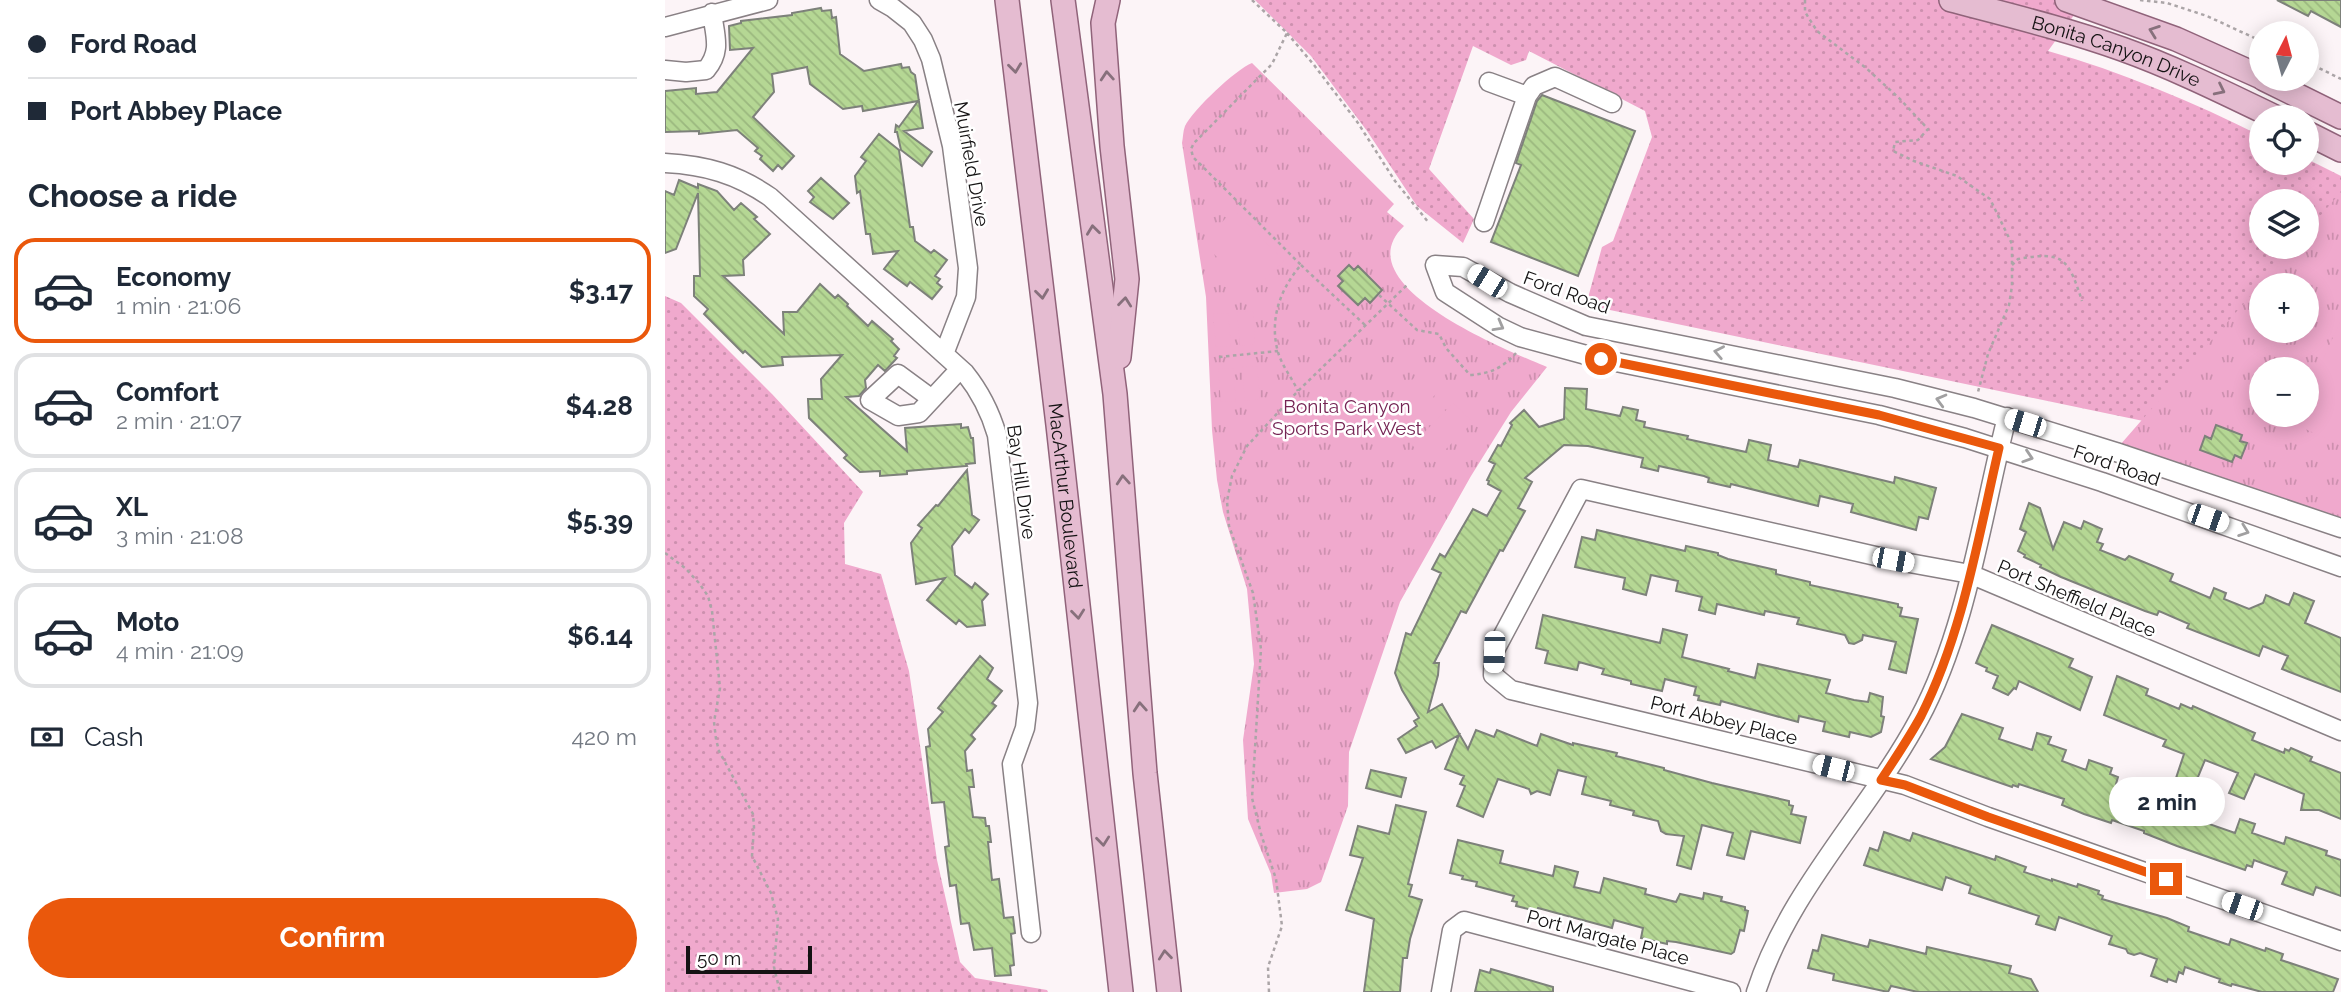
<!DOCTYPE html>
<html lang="en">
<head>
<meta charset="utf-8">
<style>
	:root { --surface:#fff; --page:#f6f6f7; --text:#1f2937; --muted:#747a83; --line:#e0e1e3; --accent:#ea580c }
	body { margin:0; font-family:Raleway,sans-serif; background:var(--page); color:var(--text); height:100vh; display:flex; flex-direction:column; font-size:26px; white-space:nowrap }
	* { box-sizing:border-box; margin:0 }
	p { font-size:23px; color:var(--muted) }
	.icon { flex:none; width:38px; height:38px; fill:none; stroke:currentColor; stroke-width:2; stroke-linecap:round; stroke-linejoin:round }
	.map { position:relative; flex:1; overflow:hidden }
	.side { display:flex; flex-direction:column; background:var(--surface); width:665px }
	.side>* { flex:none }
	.hud { display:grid; align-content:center; height:154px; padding:0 28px; background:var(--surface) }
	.needle { width:46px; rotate:6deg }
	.buttons { position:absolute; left:1584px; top:21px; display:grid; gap:14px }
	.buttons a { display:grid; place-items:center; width:70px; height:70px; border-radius:50%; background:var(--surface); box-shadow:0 4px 18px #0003; font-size:35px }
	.scale { position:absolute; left:21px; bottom:18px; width:126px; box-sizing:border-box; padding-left:7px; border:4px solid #141213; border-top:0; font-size:19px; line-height:24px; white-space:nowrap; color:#141213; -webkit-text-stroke:5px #fff; paint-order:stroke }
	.end { position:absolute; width:32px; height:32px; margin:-16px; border:9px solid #ea580c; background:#fff; box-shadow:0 0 0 4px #fff }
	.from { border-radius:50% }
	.bubble { position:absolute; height:49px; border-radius:24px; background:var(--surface); box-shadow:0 4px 18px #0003; font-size:23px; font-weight:700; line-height:49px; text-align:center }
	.car { position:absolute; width:21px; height:42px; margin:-21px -10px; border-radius:9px; box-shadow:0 0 5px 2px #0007; background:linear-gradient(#fff 24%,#345 0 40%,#fff 0 76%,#345 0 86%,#fff 0) }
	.hud b { display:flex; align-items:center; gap:24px; height:66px; font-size:26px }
	.hud b+b { border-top:2px solid var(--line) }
	.hud i { width:18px; height:18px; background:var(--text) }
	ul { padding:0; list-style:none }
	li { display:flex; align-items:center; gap:21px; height:105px; margin:0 14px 10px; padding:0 14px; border:4px solid var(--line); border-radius:21px }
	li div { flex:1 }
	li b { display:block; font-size:26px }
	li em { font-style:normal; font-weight:700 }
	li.current { border-color:var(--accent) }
	li>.icon { width:63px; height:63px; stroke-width:1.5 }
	h2 { padding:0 28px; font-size:32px; line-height:84px }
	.pay { display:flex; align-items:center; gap:18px; height:77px; padding:0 28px; font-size:26px }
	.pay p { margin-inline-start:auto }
	.cta { display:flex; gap:14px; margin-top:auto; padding:14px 28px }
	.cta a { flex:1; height:80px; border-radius:42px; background:var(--accent); color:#fff; font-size:28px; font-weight:700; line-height:80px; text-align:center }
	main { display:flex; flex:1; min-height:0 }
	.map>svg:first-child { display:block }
	.grass { fill:url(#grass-dots); fill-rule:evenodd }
	.park { fill:url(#park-tufts); fill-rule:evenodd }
	.pitch { fill:#f0a9cd }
	.building { fill:url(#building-back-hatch); stroke:#7d817a; stroke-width:2 }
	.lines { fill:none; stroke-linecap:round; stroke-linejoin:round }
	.minor-casing { stroke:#898185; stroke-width:21 }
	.major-casing { stroke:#90637a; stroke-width:26 }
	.path { stroke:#aba5a7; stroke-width:2.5; stroke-dasharray:3.5 3.5; stroke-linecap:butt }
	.minor { stroke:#fff; stroke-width:18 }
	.major { stroke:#e5bcd1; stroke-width:23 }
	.oneway { stroke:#87707c }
	.oneway2 { stroke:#a1a0a1 }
	.route { stroke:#ea580c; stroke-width:9 }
	.labels { text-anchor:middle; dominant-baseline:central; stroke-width:5; stroke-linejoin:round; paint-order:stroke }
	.street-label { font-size:19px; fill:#141213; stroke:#fff }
	.park-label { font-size:19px; fill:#752454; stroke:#fff }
</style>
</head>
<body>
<main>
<section class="side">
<div class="hud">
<b><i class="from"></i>Ford Road</b>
<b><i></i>Port Abbey Place</b>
</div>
<h2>Choose a ride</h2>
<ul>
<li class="current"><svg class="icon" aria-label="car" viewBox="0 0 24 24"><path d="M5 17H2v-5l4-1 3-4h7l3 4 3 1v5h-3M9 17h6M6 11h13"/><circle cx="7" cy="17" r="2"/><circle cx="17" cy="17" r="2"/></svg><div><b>Economy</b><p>1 min · 21:06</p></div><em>$3.17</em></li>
<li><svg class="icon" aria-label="car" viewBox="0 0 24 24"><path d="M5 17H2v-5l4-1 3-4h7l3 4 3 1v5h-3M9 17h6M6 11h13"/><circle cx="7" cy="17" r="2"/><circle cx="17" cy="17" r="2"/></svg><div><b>Comfort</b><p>2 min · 21:07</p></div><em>$4.28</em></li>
<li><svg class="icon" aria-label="car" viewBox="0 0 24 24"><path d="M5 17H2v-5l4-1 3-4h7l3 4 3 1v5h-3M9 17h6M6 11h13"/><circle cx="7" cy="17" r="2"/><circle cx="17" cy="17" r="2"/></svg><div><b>XL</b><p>3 min · 21:08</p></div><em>$5.39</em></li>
<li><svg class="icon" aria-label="car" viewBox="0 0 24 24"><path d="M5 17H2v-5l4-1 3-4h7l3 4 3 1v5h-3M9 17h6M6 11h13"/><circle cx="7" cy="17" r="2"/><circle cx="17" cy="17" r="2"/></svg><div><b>Moto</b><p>4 min · 21:09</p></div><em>$6.14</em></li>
</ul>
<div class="pay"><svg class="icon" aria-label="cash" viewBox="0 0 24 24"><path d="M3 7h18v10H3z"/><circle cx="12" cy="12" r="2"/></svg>Cash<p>420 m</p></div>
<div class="cta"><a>Confirm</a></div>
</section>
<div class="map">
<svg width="1676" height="992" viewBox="0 0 1676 992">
	<defs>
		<pattern id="grass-dots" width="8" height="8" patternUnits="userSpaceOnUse" patternTransform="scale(1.75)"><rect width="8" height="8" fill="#f0a9cd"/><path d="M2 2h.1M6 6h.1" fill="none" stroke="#cd90af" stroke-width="1.8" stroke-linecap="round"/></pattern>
		<pattern id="park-tufts" width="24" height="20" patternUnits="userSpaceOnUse" patternTransform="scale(1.75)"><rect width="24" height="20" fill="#f0a9cd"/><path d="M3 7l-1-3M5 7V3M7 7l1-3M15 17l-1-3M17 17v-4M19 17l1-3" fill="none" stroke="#cd90af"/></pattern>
		<pattern id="building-back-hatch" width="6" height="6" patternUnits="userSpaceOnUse" patternTransform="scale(1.75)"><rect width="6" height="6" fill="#b5d794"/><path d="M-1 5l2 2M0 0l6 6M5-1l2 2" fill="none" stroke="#9bb87f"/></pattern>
	</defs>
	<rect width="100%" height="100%" fill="#fcf4f7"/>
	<!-- grass -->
	<path class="grass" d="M590,0H1420L1383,51C1457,72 1528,102 1596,136V163H1642V159L1676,176V250L1642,285H1596V415L1603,447L921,305L937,247L948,241L987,137L980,111L864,51L861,60L846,65L808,46L764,169L809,219L798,243L752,206L702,131L646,56ZM1596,201H1642V247H1596Z
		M0,296L16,303L107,394L198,492L179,523L180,564L216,574L244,671L272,860L295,962L310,978L382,990L383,992H0Z"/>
	<!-- park -->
	<path class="park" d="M587,63L729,204L722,212L739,226C677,285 844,351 882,367L846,412L806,476L735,602L684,752L683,806L656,882L642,889L609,893L606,874L583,819L578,740L589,664L582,589L558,512L552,480L547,430L541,297L517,143C518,138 518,131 520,126C528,110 571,69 587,63Z
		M1676,192V524L1455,445L1628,247H1642V231ZM1596,285H1642V331H1596ZM1596,369H1642V415H1596Z"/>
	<!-- pitch -->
	<path class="pitch" d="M569,210L619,261L587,292L537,242Z
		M588,311L590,344L575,346L572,312Z
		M563,313L566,346L551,347L548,314Z
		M1676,320V446L1628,423L1632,415H1642V394Z
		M592,366L595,399L580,401L577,367Z
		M568,368L571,401L556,402L553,369Z
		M756,371L775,390L733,432L714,413Z
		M788,403L808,422L766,464L747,445Z"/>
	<!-- building -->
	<path class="building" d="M1612,0H1676V27L1646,11L1643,16Z
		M156,8L157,11L166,10L167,18L171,17L175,54L199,71L236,64L237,68L244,67L246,72L250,75L258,128L239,131L267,152L257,166L236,150L232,132H230L231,125L234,127L253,101L198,111L197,106L178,109L145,84L142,67L107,74L109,92L88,117L129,156L117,169L113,165L108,171L95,159L97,156L90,151L93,148L72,130L34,134V131L0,132V91L31,88V94L52,92L88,48L65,50L64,26L76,23V21L127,15V13Z
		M877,95L970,131L913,276L826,242L856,165L851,163L872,101Z
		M214,134L234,150L245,227H248L250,241L266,253L269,250L282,260L270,276L275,279L272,283L277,287L267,299L245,282L242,286L219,269L233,251L208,254L205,234H201L195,191L192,193L190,176L201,161L196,157Z
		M156,178L184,203L168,219L145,202L149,197L143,191Z
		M14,180L33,188V184L52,191L69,210L76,203L92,217L89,219L105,234L78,260L79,275L58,276L119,334L118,312H132L155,284L170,298L173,295L183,304L182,306L203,326L207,321L228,339L226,341L234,349L229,356L232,358L220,371L213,365L200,380L201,388L194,396L181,397L242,451L240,428L296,424V428L303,427L306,438H308L310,463L301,464L302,466L242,471V474L215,476V471L195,472L179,458L182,455L144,418L143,399H157L156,379L177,355L117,357L118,365L97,367L80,351L78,353L39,314L43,309L29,296V276H35L33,193L11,249L0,253V191L9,195Z
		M684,265L689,270L693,266L717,290L705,303L700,298L693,305L673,286L678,281L673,276Z
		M900,388L922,389L921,409L955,416L958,407L973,410L971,420L980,422L979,427L1023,436L1022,439L1081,452L1084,440L1106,445L1103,460L1133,467L1135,460L1229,483L1230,477L1271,488L1263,519L1254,517L1251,530L1186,512L1188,504L1155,496L1153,506L1066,484L1065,487L1043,482L1044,478L1039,476L994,466L993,471L976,467L978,458L923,446L899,445L860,478L867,482L853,508L860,511L838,551L835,550L801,613L796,611L769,663H774L773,675L763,712L777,704L803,749L811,730L829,737L832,730L872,746L876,734L908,745V743L952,753L951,756L999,768V770L1047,783L1124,801V805L1128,806L1126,814L1141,817L1135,843L1086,831L1079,859L1062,855L1068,833L1037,825L1026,869L1012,865L1019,836L1001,834L996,831L993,821L968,815L969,811L945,805L946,801L917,794L921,777L893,770L885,795L872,791L866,794L864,789L833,779L818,817L792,806L800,786L795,784L799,776L780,769L794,735L771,748L767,741L741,753L733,739L752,726L749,721L754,718L737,690L730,673L741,633L746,635L776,573L767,569L775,554L780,557L808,509L822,516L836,491L823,484L824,481L822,480L830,464L824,461L833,445L836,446L847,425L845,423L859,410L874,427L899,419Z
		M1551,425L1577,435L1575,441L1582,443L1576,458L1570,455L1567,462L1535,450L1540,436L1546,439Z
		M302,470L307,515L314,520L304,533L300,529L287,546L290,575L307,588L310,583L323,594L317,601L320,625L302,627L294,620L291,624L262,600L280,578L251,584L246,543L257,528L253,525L271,505L273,506Z
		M1364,503L1375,508L1388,549L1399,522L1416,529L1419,521L1437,529L1432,542L1438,544L1435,550L1460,560L1464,556L1508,574L1505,581L1545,598L1549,588L1561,593L1559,599L1584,609L1598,603L1601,595L1624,605L1629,593L1649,601L1640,623L1676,638V692L1617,669L1623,656L1598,646L1594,656L1522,628L1524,624L1494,611L1492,615L1480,611L1396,577L1375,567L1376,565L1359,557L1360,555L1353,551L1361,532L1355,529Z
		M932,530L1020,551L1021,546L1053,553V555L1063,559L1111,570V574L1145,582V585L1233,604V607L1237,608L1235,616L1253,619L1241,673L1224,669L1231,642L1198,635L1197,640L1189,644L1184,643L1180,635L1132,624L1134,618L1100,611L1099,615L1052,604L1050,614L1034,610L1037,597L1011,591L1013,581L986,575L981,595L958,589L960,578L910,567L917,537L930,540Z
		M878,615L995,643L998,629L1022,635L1017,657L1064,669L1063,671L1090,678L1093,664L1165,680L1161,693L1189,700L1203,702L1205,693L1218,697L1216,716L1219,717L1216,732L1206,737L1185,732L1184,737L1158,731L1160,722L1134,716L1133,722L1056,701L1055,705L1033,700L1034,696L1029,695L1031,687L1000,679L997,691L966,684V681L937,674L939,669L914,662L912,670L880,663L883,651L871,648Z
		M1327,625L1408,659L1404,667L1427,677L1415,710L1354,681L1351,689L1349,688L1343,695L1328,688L1333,676L1321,671L1322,668L1311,663Z
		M315,656L328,668L322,679L337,691L327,703L331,706L306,735L310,739L300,751L302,771L307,770L309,787H304L308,817L320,818L321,826H324L326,842H323L327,880L334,879L339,918L348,917L350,933L346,934L349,965L345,966L346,975L330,976L327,948L309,950L304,923L296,924L291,885L285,886L280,847L284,846L279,802L267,803L261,747L265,746L263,729L278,712L273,708Z
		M1452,676L1483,689L1481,695L1514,709L1516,704L1527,709L1528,706L1590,733L1587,740L1619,753L1620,749L1624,751L1626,748L1647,757L1645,761L1676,773V819L1654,810H1636L1639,794L1590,774L1579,799L1564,793L1573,773L1540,760L1523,801L1549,810L1544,824L1570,833L1575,819L1590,824L1587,833L1619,844L1621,837L1662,851L1661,855L1676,860V896L1651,887L1648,895L1617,884L1622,872L1589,860L1587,867L1582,865L1580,870L1512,846L1479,833V831L1447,820L1446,823L1419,814L1397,805L1399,799L1354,784L1353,787L1348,785L1347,787L1266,759L1280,747L1297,714L1338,728L1334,739L1367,750L1372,733L1386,737L1383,744L1401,750L1397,761L1421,770L1424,760L1447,768L1445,774L1453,777L1451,784L1504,799L1519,754L1498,746L1501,740L1439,715Z
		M706,770L741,778L736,797L701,788Z
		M731,805L761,812L743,884L747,885L744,896L757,900L745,939L742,958H738L735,992H699L709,919L681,910L698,858L685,855L693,826L724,834Z
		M1219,832L1245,841L1248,833L1330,860L1331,856L1361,867L1359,872L1387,881V879L1412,887L1413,884L1434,891L1433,894L1438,896L1437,899L1502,918L1524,927L1523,931L1564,945L1566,939L1600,951L1601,948L1618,954L1616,960L1673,979L1668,992H1597L1567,984L1566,986L1554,982L1555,979L1520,967L1518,974L1514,972L1511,982L1503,979L1502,982L1486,976L1492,959L1475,953L1469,955L1463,953L1461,949L1444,944L1447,936L1394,917L1390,930L1371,924L1374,916L1304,893L1306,886L1281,877L1277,890L1199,865L1205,848L1213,851Z
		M793,840L838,851L835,863L888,876L890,866L913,872L909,887L935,893L939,878L981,889L980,894L1011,902L1015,894L1038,899L1039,893L1057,897L1056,901L1080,907V910L1083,911L1079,931L1075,930L1069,952L1066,954L1011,942L1002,941V944L976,938L978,928L949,920L947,928L873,908L872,911L851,906L852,902L847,901L849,896L811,886L812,882L797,879L798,876L785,873Z
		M1157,935L1203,947L1205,940L1261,954L1262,947L1346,966L1344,973L1366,979L1373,992H1253L1226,986L1223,992L1168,980L1169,974L1143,968L1148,950L1153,951Z
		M826,969L888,987V992H810L815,970L825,973Z"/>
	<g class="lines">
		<defs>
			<path id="minor" d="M214,0L228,8L247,23L258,40L266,59L287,146L303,268L301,297L279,354
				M0,27L103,0
				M0,70L21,72L41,70C57,51 50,36 47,13
				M862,96L869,86L890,77L947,103
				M0,163C40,165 72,174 105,197L300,373C316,393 325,411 332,435L363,703L360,728L347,764L366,933
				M819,222L862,96L824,82
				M267,399L233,374L205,400L233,416L254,413L295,369
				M1676,528L1451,452L1309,408L1230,388L921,326L845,293L798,267L770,265L780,292L834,327L855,337L936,359L1214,415L1300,438L1437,482L1676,567
				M1676,731L1305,574L1228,560L916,489L829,652L828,675L846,690L1240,785L1323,817L1676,941
				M776,992L787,930L799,921L1066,992
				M1091,992C1124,889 1204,812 1254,719C1302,630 1317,515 1342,417"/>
			<g id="major">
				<path id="s1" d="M342,0L393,425L456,992"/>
				<path d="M398,0L450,394L480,773L504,992"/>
				<path d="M443,0L438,23L447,146L462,279L454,357"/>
				<path id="s2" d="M1286,0C1343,15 1401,29 1457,49C1510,68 1560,93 1610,117"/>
				<path d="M1402,0L1511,39L1596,77"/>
				<path d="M1599,79L1676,117"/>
				<path d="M1642,133L1676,150"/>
			</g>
		</defs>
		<!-- minor casing -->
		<use href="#minor" class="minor-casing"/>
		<!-- major casing -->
		<use href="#major" class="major-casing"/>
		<!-- path -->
		<path class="path" d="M587,0L622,33L607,64L529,143L526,149L528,157L636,265C615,289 604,320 613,352C617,366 627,378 633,391
			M1140,0V12L1152,31L1201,68L1234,98L1263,129L1253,140L1230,142L1228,151L1249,161L1292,176L1325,199L1347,244V286L1344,305L1323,354L1313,392
			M1475,0L1502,3L1542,16L1596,41
			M622,33L649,65L693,123L730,181L764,223
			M1642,62L1676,79
			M636,265L700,325
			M1347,265L1353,259C1399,251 1403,258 1417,301
			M714,295L752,330L774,334L781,348L805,375C824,374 838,368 851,353
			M554,357L613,351
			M0,553L20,568L34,583L43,596L47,611L55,688L49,722L51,739L54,751L88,814L89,827L87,856L106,893L113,919L109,967L115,992
			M604,992L603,967L617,926L611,879L596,834L587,798L596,649L588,593L564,526L562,501L567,476L582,446L633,391L742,285"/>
		<!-- minor -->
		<use href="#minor" class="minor"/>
		<!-- major -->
		<use href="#major" class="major"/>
	</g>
	<!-- one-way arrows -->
	<defs><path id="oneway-chevron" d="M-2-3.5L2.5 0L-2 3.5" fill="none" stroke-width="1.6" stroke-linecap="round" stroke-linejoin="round" transform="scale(1.75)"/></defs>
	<g class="oneway">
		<use href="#oneway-chevron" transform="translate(1489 31) rotate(-160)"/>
		<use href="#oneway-chevron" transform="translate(350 68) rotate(83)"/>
		<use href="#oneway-chevron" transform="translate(442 76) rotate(-94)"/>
		<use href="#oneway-chevron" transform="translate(1555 90) rotate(26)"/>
		<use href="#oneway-chevron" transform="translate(428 230) rotate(-97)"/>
		<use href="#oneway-chevron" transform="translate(377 294) rotate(83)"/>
		<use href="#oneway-chevron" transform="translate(460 302) rotate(-84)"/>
		<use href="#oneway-chevron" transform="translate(458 480) rotate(-94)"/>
		<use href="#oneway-chevron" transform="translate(413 614) rotate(84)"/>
		<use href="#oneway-chevron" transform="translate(475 707) rotate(-94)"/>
		<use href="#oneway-chevron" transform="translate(438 841) rotate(84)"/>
		<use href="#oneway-chevron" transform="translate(500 955) rotate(-96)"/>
	</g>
	<g class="oneway2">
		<use href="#oneway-chevron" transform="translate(834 326) rotate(29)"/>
		<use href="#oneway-chevron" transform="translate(1054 352) rotate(-169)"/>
		<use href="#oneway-chevron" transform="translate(1276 400) rotate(-165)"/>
		<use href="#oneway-chevron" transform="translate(1363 457) rotate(18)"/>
		<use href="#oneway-chevron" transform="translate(1579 531) rotate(20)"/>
	</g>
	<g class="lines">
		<!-- route -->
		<path class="route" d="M936,359L1214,415L1334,448C1313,538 1298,633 1256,716C1244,738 1230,759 1216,780L1240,785L1323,817L1501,879"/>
	</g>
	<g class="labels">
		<!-- street labels -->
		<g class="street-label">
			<text stroke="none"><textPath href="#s2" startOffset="173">Bonita Canyon Drive</textPath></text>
			<text transform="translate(307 164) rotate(80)">Muirfield Drive</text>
			<text transform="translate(902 292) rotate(20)">Ford Road</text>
			<text transform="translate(1452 465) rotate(19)">Ford Road</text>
			<text transform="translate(357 482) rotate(82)">Bay Hill Drive</text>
			<text stroke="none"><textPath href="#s1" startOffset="499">MacArthur Boulevard</textPath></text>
			<text transform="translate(1412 598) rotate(23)">Port Sheffield Place</text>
			<text transform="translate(1059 720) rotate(14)">Port Abbey Place</text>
			<text transform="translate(943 937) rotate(15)">Port Margate Place</text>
		</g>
		<!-- park labels -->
		<g class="park-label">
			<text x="682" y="406">Bonita Canyon<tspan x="682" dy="22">Sports Park West</tspan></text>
		</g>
	</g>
</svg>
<div class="buttons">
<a><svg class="needle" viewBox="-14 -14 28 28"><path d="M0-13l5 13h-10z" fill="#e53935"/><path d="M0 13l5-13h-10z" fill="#747a83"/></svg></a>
<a><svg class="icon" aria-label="locate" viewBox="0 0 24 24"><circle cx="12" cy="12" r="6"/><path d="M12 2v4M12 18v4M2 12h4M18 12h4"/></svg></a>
<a><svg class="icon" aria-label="layers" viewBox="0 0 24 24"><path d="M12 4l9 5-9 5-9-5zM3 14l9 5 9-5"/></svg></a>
<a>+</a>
<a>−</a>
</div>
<div class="scale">50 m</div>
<i class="end from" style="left:936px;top:359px"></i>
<i class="end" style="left:1501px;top:879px"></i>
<div class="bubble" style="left:1444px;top:777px;width:116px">2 min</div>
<i class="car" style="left:822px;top:281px;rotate:302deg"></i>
<i class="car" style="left:1360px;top:423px;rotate:287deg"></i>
<i class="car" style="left:1543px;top:518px;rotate:109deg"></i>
<i class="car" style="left:1228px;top:560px;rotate:101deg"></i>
<i class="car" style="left:829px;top:652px;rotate:182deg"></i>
<i class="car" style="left:1168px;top:768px;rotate:284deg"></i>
<i class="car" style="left:1577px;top:906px;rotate:289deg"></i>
</div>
</main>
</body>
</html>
